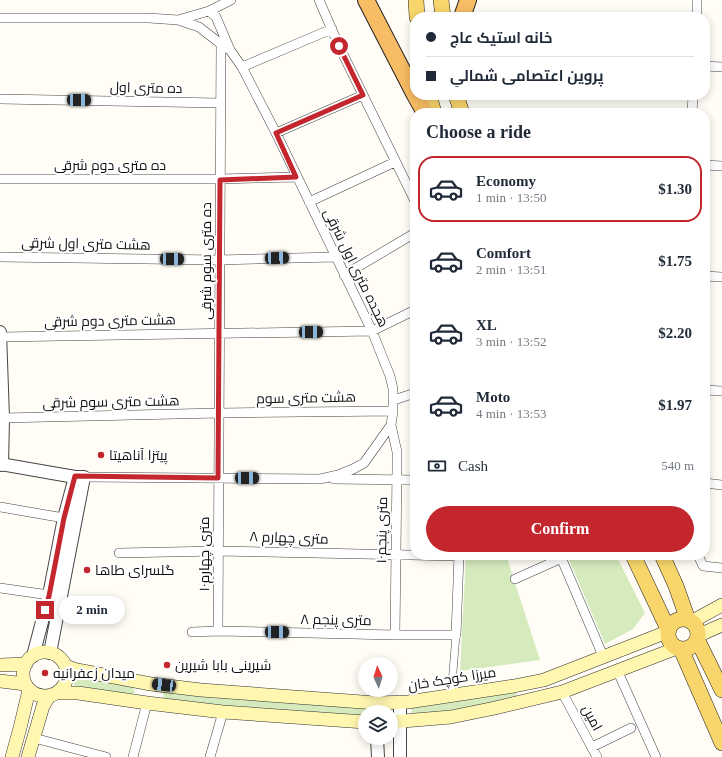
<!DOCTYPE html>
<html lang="en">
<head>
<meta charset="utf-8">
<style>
	:root { --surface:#fff; --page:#f2f2f3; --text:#1f2937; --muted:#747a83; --line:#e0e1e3; --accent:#c4262e }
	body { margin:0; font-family:"Times New Roman",Cairo,serif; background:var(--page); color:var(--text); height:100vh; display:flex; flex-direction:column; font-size:15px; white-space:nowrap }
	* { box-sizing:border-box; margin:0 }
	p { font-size:13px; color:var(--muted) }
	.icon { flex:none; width:22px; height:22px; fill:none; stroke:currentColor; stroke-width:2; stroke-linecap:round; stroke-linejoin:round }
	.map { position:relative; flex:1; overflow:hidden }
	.sheet { position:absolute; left:410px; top:108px; width:300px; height:452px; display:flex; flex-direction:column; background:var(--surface); border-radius:16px; box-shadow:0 2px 10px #0003 }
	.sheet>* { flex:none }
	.top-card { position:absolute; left:410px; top:12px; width:300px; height:88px; border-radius:16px; box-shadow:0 2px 10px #0003; display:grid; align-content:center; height:88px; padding:0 16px; background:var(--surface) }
	.needle { width:26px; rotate:356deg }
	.buttons { position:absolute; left:358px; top:657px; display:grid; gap:8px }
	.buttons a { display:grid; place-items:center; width:40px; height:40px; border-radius:50%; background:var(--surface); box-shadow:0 2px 10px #0003; font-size:20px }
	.end { position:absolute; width:18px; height:18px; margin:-9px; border:5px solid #c4262e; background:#fff; box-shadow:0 0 0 2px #fff }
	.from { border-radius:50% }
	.bubble { position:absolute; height:28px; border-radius:14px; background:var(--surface); box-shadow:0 2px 10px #0003; font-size:13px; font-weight:700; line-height:28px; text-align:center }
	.car { position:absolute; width:12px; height:24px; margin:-12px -6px; border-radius:5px; box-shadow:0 0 3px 1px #0007; background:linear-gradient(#222 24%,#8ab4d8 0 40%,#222 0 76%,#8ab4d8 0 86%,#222 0) }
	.top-card b { display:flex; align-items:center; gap:14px; height:38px; font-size:15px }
	.top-card b+b { border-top:1px solid var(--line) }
	.top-card i { width:10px; height:10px; background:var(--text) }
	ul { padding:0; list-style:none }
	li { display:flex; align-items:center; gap:12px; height:66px; margin:0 8px 6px; padding:0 8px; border:2px solid transparent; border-radius:16px }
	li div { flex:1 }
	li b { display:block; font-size:15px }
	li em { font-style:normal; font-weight:700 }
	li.on { border-color:var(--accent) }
	li>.icon { width:36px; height:36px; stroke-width:1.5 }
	h2 { padding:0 16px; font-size:18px; line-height:48px }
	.pay { display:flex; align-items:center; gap:10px; height:44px; padding:0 16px; font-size:15px }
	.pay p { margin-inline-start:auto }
	.action { display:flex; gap:8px; margin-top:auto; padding:8px 16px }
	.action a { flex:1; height:46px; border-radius:24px; background:var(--accent); color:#fff; font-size:16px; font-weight:700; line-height:46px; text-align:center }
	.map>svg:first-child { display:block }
	.green { fill:#d5ebbd }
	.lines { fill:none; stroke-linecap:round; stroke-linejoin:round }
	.pedestrian-casing { stroke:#444; stroke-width:8 }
	.minor-casing { stroke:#444; stroke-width:10 }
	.tertiary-casing { stroke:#444; stroke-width:14 }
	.secondary-casing { stroke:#333; stroke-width:14 }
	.primary-casing { stroke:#222; stroke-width:16 }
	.trunk-casing { stroke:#222; stroke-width:18 }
	.pedestrian { stroke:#fff; stroke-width:7 }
	.minor { stroke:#fff; stroke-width:9 }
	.tertiary { stroke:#fff; stroke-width:12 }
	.secondary { stroke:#fff6b0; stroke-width:13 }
	.primary { stroke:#f9d66b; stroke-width:15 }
	.trunk { stroke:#f7bc64; stroke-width:16 }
	.route { stroke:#c4262e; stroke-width:5 }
	.poi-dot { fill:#c4262e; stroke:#fff; stroke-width:1.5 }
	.labels { text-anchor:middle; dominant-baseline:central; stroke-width:4; stroke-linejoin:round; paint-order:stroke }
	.street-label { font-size:14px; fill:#111; stroke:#fff }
	.poi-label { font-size:14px; fill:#111; stroke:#fff; text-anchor:start }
</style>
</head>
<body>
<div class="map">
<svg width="722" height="757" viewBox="0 0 722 757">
	<rect width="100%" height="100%" fill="#fffdf5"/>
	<!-- green -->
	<path class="green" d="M466,555H506L540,660L460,671Z
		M567,555H616L645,613L633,629L605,644Z
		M75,675L132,684L135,693L126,696L73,690Z
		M514,686L518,699L412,717L411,702Z
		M164,689L372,703L373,712H365V718L163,700Z"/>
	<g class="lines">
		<defs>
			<path id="pedestrian" d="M451,696L456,635"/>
			<path id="minor" d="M319,0L339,46L415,201
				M209,11L231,0
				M697,17V0
				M0,18H149L178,20L199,27L221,44L230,50L242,67L276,133L372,331L390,376L393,389V411L391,425L364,463L353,469L338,475L320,479L84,477
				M178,20L209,11L216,17L230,50
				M705,66L722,67
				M242,67L332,29
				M0,99L220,103
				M692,113L693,95
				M276,133L363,95
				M705,165L722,166
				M0,179H220L296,177
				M309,202L395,162
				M0,257L219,260L335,257
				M344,275L415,233
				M705,276L722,277
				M0,337L372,331L415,310
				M705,390L722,391
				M394,400L415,393
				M3,418L219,413L393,411
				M391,425L397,452V468L395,635
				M334,479L415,480
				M705,483L722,485
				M0,507L64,518
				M119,553L218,551L459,556
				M560,555L603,656
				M698,555L703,566L722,568
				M515,579L562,558
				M0,588L49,595
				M218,631L221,44
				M192,632L218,631L395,635H456L459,555
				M618,672L656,757
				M562,692L597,757
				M34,738L106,757
				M592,747L631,728
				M133,757L147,703
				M210,757L223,712"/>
			<path id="tertiary" d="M0,332L3,418L2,465
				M0,464L75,477H84L50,653
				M33,656L49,595L64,518L75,477
				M377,738L378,757
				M400,757V703"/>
			<path id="secondary" d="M691,622L722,605
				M697,636L722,625
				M23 674a22 22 0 1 1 44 0a22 22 0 1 1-44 0Z
				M0,665L26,664
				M66,666L77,670L151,684L201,690L376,703L408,702L514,686L544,680L667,632
				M0,681L25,684
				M57,693H78L147,703L223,712L365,722
				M391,722L451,717L495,708L562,692L677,648
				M12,757L20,728L29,690
				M28,757L43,706L50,695"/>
			<path id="primary" d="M416,0L417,17
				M441,0L443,17
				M429,95L434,113
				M456,95L462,113
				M633,555L668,629
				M662,555L676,586L688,620
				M668 634a15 15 0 1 1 30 0a15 15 0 1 1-30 0Z
				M697,639L722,690
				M681,649L722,743"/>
			<path id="trunk" d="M366,0L415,95
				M462,17L468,0
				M415,95L425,113"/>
		</defs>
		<!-- pedestrian casing -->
		<use href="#pedestrian" class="pedestrian-casing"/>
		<!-- minor casing -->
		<use href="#minor" class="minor-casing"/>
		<!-- tertiary casing -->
		<use href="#tertiary" class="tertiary-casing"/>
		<!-- secondary casing -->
		<use href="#secondary" class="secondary-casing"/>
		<!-- primary casing -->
		<use href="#primary" class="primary-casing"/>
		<!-- trunk casing -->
		<use href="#trunk" class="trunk-casing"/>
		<!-- pedestrian -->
		<use href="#pedestrian" class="pedestrian"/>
		<!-- minor -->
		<use href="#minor" class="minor"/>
		<!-- tertiary -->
		<use href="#tertiary" class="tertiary"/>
		<!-- secondary -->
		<use href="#secondary" class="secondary"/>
		<!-- primary -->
		<use href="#primary" class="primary"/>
		<!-- trunk -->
		<use href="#trunk" class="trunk"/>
	</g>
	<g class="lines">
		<!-- route -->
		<path class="route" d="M45,610L49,596L64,518L75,476L218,478L220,180L296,177L276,133L363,95L339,46"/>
	</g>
	<!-- markers -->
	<g class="poi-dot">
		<circle cx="101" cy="455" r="4"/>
		<circle cx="87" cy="570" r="4"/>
		<circle cx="167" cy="665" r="4"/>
		<circle cx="45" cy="673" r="4"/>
	</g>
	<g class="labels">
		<!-- street labels -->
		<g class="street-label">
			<text transform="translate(146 88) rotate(1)">ده متری اول</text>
			<text x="110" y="165">ده متری دوم شرقی</text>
			<text transform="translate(86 244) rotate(1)">هشت متری اول شرقی</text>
			<text transform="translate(206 261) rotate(-90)">ده متری سوم شرقی</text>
			<text transform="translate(356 268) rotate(64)">هجده متری اول شرقی</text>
			<text transform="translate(110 321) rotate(-1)">هشت متری دوم شرقی</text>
			<text transform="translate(306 398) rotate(-1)">هشت متری سوم</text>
			<text transform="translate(111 402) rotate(-1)">هشت متری سوم شرقی</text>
			<text transform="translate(382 530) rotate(-89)">۱۰متری پنجم</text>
			<text transform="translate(289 538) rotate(2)">۸ متری چهارم</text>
			<text transform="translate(204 554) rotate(-90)">۱۰متری چهارم</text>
			<text transform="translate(336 620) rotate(1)">۸ متری پنجم</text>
			<text transform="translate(452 679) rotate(-9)">میرزا کوچک خان</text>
			<text transform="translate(592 718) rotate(62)">امین</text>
		</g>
		<!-- poi labels -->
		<g class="poi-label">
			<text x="109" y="455">پیتزا آناهیتا</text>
			<text x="95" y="570">گلسرای طاها</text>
			<text x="175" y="665">شیرینی بابا شیرین</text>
			<text x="53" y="673">میدان زعفرانیه</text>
		</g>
	</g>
</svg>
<div class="buttons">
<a><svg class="needle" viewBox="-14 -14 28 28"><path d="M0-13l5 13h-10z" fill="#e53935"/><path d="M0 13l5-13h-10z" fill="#747a83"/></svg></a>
<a><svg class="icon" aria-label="layers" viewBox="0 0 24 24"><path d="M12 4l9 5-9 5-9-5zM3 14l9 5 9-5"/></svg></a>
</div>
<i class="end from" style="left:339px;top:46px"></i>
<i class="end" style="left:45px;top:610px"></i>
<div class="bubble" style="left:59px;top:596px;width:66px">2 min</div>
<i class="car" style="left:79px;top:100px;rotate:91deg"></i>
<i class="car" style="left:277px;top:258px;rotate:88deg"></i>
<i class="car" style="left:172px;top:259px;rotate:91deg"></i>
<i class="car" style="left:311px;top:332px;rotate:89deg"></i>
<i class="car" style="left:247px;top:478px;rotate:90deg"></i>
<i class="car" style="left:277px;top:632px;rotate:91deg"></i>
<i class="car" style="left:164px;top:685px;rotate:276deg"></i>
<div class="top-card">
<b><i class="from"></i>خانه استیک عاج</b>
<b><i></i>پروین اعتصامی شمالیِ</b>
</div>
<section class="sheet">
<h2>Choose a ride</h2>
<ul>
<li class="on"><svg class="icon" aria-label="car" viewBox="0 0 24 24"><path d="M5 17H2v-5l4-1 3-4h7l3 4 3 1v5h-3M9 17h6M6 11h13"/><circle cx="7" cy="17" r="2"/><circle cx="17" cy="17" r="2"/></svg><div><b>Economy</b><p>1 min · 13:50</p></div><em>$1.30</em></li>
<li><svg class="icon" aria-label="car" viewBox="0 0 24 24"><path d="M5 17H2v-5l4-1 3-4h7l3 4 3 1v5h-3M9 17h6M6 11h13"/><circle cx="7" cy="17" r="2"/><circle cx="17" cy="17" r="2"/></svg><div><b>Comfort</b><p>2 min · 13:51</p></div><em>$1.75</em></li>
<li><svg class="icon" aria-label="car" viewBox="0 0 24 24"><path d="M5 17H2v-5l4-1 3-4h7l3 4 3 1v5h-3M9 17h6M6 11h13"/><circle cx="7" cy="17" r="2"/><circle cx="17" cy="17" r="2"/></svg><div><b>XL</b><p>3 min · 13:52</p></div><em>$2.20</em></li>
<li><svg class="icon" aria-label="car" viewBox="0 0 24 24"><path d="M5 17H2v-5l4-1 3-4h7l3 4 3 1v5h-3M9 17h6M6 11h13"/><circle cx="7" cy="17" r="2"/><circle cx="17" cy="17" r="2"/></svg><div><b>Moto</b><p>4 min · 13:53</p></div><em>$1.97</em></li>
</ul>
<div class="pay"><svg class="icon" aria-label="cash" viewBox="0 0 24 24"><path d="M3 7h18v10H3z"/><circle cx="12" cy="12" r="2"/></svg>Cash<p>540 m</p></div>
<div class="action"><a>Confirm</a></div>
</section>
</div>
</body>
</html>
